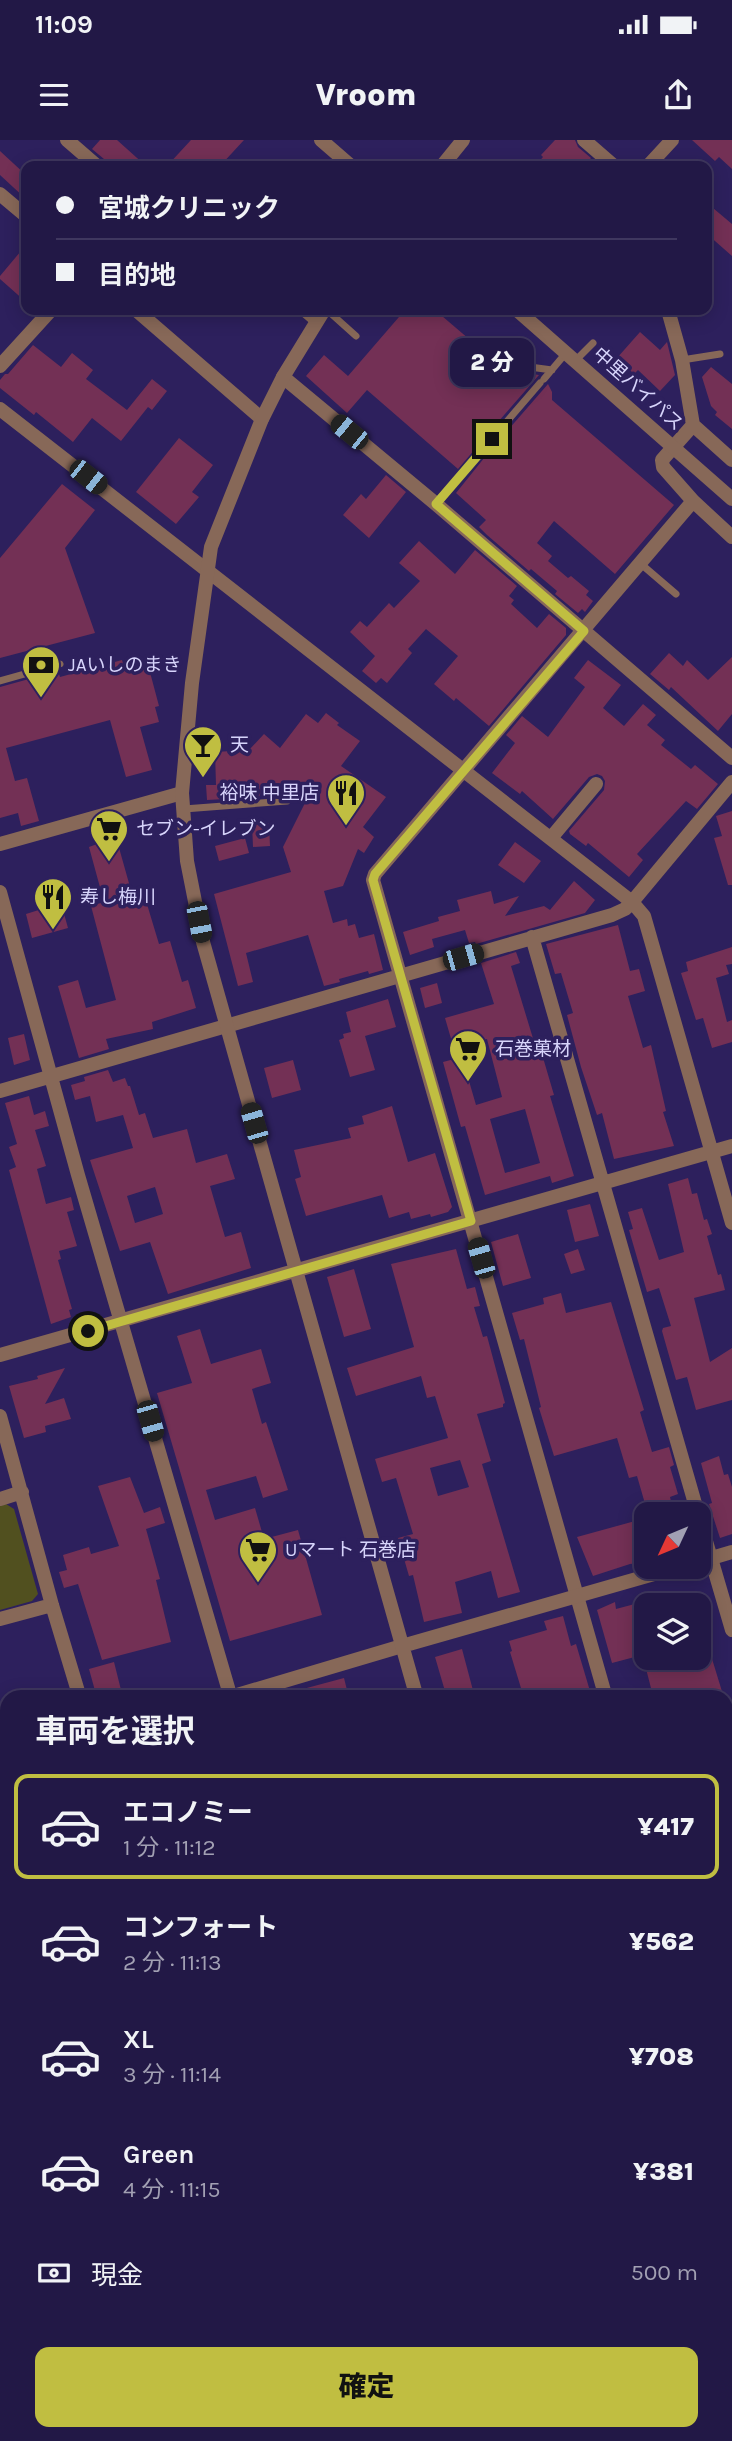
<!DOCTYPE html>
<html lang="ja">
<head>
<meta charset="utf-8">
<style>
	:root { --surface:#221846; --page:#2a214d; --text:#f1f3f6; --muted:#a2a0b3; --line:#3f375f; --accent:#c0be41 }
	body { margin:0; font-family:Karla,"Noto Sans JP",sans-serif; background:var(--page); color:var(--text); height:100vh; display:flex; flex-direction:column; font-size:26px; white-space:nowrap }
	* { box-sizing:border-box; margin:0 }
	p { font-size:23px; color:var(--muted) }
	.icon { flex:none; width:38px; height:38px; fill:none; stroke:currentColor; stroke-width:2; stroke-linecap:round; stroke-linejoin:round }
	.map { position:relative; flex:1; overflow:hidden }
	.sheet { position:absolute; left:0px; top:1550px; width:733px; height:751px; display:flex; flex-direction:column; background:var(--surface); border-radius:21px 21px 0 0; box-shadow:0 4px 18px #0003,0 0 0 2px var(--line) }
	.sheet>* { flex:none }
	.banner { position:absolute; left:21px; top:21px; width:691px; height:154px; border-radius:14px; box-shadow:0 4px 18px #0003,0 0 0 2px var(--line); display:grid; align-content:center; height:154px; padding:0 35px; background:var(--surface) }
	.needle { width:46px; rotate:226deg }
	.buttons { position:absolute; left:634px; top:1362px; display:grid; gap:14px }
	.buttons a { display:grid; place-items:center; width:77px; height:77px; border-radius:14px; background:var(--surface); box-shadow:0 4px 18px #0003,0 0 0 2px var(--line); font-size:35px }
	.end { position:absolute; width:32px; height:32px; margin:-16px; border:9px solid #c0be41; background:#111; box-shadow:0 0 0 4px #111 }
	.from { border-radius:50% }
	.bubble { position:absolute; height:49px; border-radius:14px; background:var(--surface); box-shadow:0 4px 18px #0003,0 0 0 2px var(--line); font-size:23px; font-weight:800; line-height:49px; text-align:center }
	.car { position:absolute; width:21px; height:42px; margin:-21px -10px; border-radius:9px; box-shadow:0 0 5px 2px #0007; background:linear-gradient(#222 24%,#8ab4d8 0 40%,#222 0 76%,#8ab4d8 0 86%,#222 0) }
	.banner b { display:flex; align-items:center; gap:24px; height:66px; font-size:26px }
	.banner b+b { border-top:2px solid var(--line) }
	.banner i { width:18px; height:18px; background:var(--text) }
	ul { padding:0; list-style:none }
	li { display:flex; align-items:center; gap:21px; height:105px; margin:0 14px 10px; padding:0 21px; border:4px solid transparent; border-radius:14px }
	li div { flex:1 }
	li b { display:block; font-size:26px }
	li em { font-style:normal; font-weight:800 }
	li.active { border-color:var(--accent) }
	li>.icon { width:63px; height:63px; stroke-width:1.5 }
	h2 { padding:0 35px; font-size:32px; line-height:84px }
	.pay { display:flex; align-items:center; gap:18px; height:77px; padding:0 35px; font-size:26px }
	.pay p { margin-inline-start:auto }
	.button { display:flex; gap:14px; margin-top:auto; padding:14px 35px }
	.button a { flex:1; height:80px; border-radius:14px; background:var(--accent); color:#111; font-size:28px; font-weight:800; line-height:80px; text-align:center }
	.status { display:flex; justify-content:space-between; align-items:center; height:49px; padding:0 35px; background:var(--surface); direction:ltr }
	.status svg { height:19px; fill:currentColor }
	header { display:flex; justify-content:space-between; align-items:center; height:91px; padding:0 35px; background:var(--surface); font-size:32px; font-weight:800 }
	.map>svg:first-child { display:block }
	.green { fill:#51501f }
	.lines { fill:none; stroke-linecap:round; stroke-linejoin:round }
	.stream { stroke:#2b8c6e; stroke-width:5 }
	.building { fill:#733055; fill-rule:evenodd }
	.path { stroke:#72699d; stroke-width:3.5; stroke-dasharray:7 3.5; stroke-linecap:butt }
	.service { stroke:#876858; stroke-width:7 }
	.minor { stroke:#876858; stroke-width:14 }
	.tertiary { stroke:#876858; stroke-width:14 }
	.route { stroke:#c0be41; stroke-width:9 }
	.labels { text-anchor:middle; dominant-baseline:central; stroke-width:7; stroke-linejoin:round; paint-order:stroke }
	.street-label { font-size:19px; fill:#d7d4fb; stroke:#2d205d }
	.poi-label { font-size:19px; fill:#d7d4fb; stroke:#2d205d; text-anchor:start }
</style>
</head>
<body>
<div class="status"><b>11:09</b><svg viewBox="0 0 49 12"><path d="M0 12V9h3v3zM5 12V6h3v6zM10 12V3h3v9zM15 12V0h3v12zM26 1h20v11H26zM47 4h2v5h-2z"/></svg></div>
<header><svg class="icon" aria-label="menu" viewBox="0 0 24 24"><path d="M4 6h16M4 12h16M4 18h16"/></svg>Vroom<svg class="icon" aria-label="share" viewBox="0 0 24 24"><path d="M12 15V3M7 8l5-5 5 5M5 13v7h14v-7"/></svg></header>
<div class="map">
<svg width="732" height="2301" viewBox="0 0 732 2301">
	<rect width="100%" height="100%" fill="#2d205d"/>
	<!-- green -->
	<path class="green" d="M6,1364L14,1369L38,1454L32,1461L0,1470V1366Z"/>
	<g class="lines">
		<!-- stream -->
		<path class="stream" d="M726,1928L732,1927"/>
	</g>
	<!-- building -->
	<path class="building" d="M100,0H117L146,26H106L104,19L92,9Z
		M191,0H244L220,26H167Z
		M555,0H575L578,7L591,18L584,26H535L543,17L541,15Z
		M692,0H732V29L719,17L715,21Z
		M0,11L26,35V59L0,35Z
		M707,63L732,84V116L707,94Z
		M26,105V162L0,139V136Z
		M405,170H435L510,234L520,232L539,235L498,282L497,287L500,291L508,290L548,244L552,252V260L674,365L615,434L554,381L537,403L552,416L548,421L568,438L571,436L589,451L586,455L593,461L585,472L582,469L578,473L555,454L557,451L531,429L529,431L487,395L479,387L486,380L456,353L497,302L498,298L495,294L487,295L458,329L367,250L347,273L306,236L324,215L348,236Z
		M640,192L660,210L667,202L675,235L660,251L638,230L634,234L617,218Z
		M33,205L61,227L72,213L93,230L86,239L127,270L152,239L167,251L152,270L148,267L121,301L92,278L73,302L36,272L34,275L0,248V240L5,234H8Z
		M711,227L732,244V289L715,275L717,272L711,266L702,237Z
		M179,298L213,325L192,352L199,357L176,384L136,352Z
		M386,335L406,352L369,398L343,375L361,354L366,359Z
		M62,344L95,370L65,408L95,493L0,518V418Z
		M419,401L455,434L475,410L517,446L509,456L514,460L511,464L537,488L549,474L566,488V495L489,586L456,558L454,561L434,544L458,516L426,489L408,509L412,513L387,543L381,538L376,543L362,531L375,516L350,492L360,481L367,487L389,463L394,468L420,441L399,423Z
		M669,513L683,526L687,520L708,540L732,517V574L718,591L671,547L669,550L650,534Z
		M122,520L124,527L147,521L159,566L155,567L159,582L140,587L152,630L126,637L110,580L6,608L15,641L27,638L39,681L21,686L18,673L0,678V547L58,531L60,537Z
		M588,520L621,545L603,568L624,586L643,564L656,575L647,585L665,600L661,605L691,629L695,625L718,644L697,669L686,661L637,714L643,720L629,737L588,703L586,706L570,694L569,691L604,650L605,641L602,636L597,634L589,637L553,679L522,651L520,654L492,633L515,603L506,595L522,576L548,597L585,547L574,538Z
		M326,573L339,583L337,585L360,601L341,626L386,657L363,687L374,697L364,713L358,709L343,746L324,751L333,783L347,779L348,786L355,784L359,798L374,794L383,830L369,834L368,831L339,839L340,842L324,846L308,795L246,813L253,842L238,846L214,754L291,732L283,707L311,651L260,654L259,657L207,660L206,645H216L215,612L249,610L264,594L280,608L306,574L318,583Z
		M732,671V745H728L714,698L722,696L716,676Z
		M269,683L270,706L253,707L252,684Z
		M116,697L132,754L143,751L159,804L170,801L182,842L188,840L196,868L152,882L153,889L106,899L109,909L79,918L58,846L78,840L86,868L116,860L91,766L104,762L89,707Z
		M245,698L249,713L219,721L215,706Z
		M515,702L541,721L524,743L498,725Z
		M574,741L595,760L585,773L476,804L475,802L469,803L465,790L432,799L434,807L410,815L403,792L439,781L438,777L460,771L457,760L491,751L494,764L519,756L505,776L544,766L550,770Z
		M61,763L68,788L32,798L26,774Z
		M618,785L630,831L639,829L645,851L628,856L643,908L651,905L666,971L663,972L674,1006L614,1019L602,973L597,975L581,927L567,875L573,873L561,833L555,834L546,804Z
		M732,807V824L726,825L729,834L716,838L727,882L732,880V902L712,908L703,878L696,880L681,833L688,831L686,822Z
		M516,812L520,823L511,826L535,905L539,904L554,955L550,956L574,1036L552,1043L550,1036L485,1055L465,986L461,987L443,922L462,917L476,965L502,957L487,899L454,909L445,878L494,864L481,823ZM525,969L540,1023L505,1033L490,979Z
		M437,843L442,863L425,868L420,848Z
		M388,859L396,887L365,896L375,930L350,937L339,900L344,898L343,894L351,892L346,872Z
		M24,894L30,920L14,925L8,898Z
		M293,920L301,950L272,958L264,928Z
		M108,930L113,942L125,938L128,946H130L139,975L145,973L153,998L187,989L196,1023L227,1014L235,1039L210,1046L225,1097L241,1092L251,1128L168,1154L150,1102L120,1111L90,1020L133,1008L123,975L96,982L90,956L75,960L71,945L85,941L84,937ZM155,1047L163,1074L135,1083L127,1056Z
		M29,956L34,975L45,971L49,986L35,990L46,1026L37,1029L46,1064L71,1057L74,1070L67,1072L77,1106L59,1111L61,1119L58,1120L72,1169L69,1170L71,1177L51,1184L9,1030L16,1027L9,1007L17,1004L5,963Z
		M392,966L408,1022L435,1013L452,1067L448,1072L431,1077L430,1074L411,1079L409,1072L389,1078L382,1055L306,1076L295,1039L301,1037L294,1010L351,998L348,988L364,984L362,976Z
		M688,1038L692,1054L697,1053L704,1080L707,1079L712,1094L707,1096L718,1135L721,1134L725,1150L694,1158L710,1222L732,1208V1260L696,1270L687,1237L676,1240L662,1191L663,1188L671,1186L659,1148L647,1152L629,1090L633,1089L628,1072L642,1068L659,1120L684,1112L668,1044Z
		M590,1064L599,1096L575,1102L567,1070Z
		M518,1094L531,1138L503,1146L491,1102Z
		M456,1109L467,1149L475,1147L480,1166L474,1167L483,1197L487,1196L505,1263L503,1264V1267L477,1274L491,1321L482,1324L520,1452L498,1458L491,1431L455,1442L462,1473L424,1482L413,1435L409,1436L398,1398L413,1394L396,1338L382,1342L375,1319L448,1298L435,1256L427,1258L421,1236L356,1256L347,1228L414,1207L391,1124ZM460,1320L469,1347L438,1356L430,1328Z
		M578,1109L585,1130L571,1134L564,1114Z
		M354,1129L371,1189L344,1197L327,1137Z
		M561,1153L566,1173L611,1162L644,1270L640,1272L652,1312L669,1307L674,1325L670,1327L678,1354L670,1357L672,1366L665,1368L667,1374H648L637,1336L629,1338L617,1298L554,1316L539,1268L541,1267L524,1199L520,1200L512,1173L544,1164L543,1158Z
		M200,1189L211,1224L261,1209L271,1243L252,1249L262,1284L266,1282L288,1350L263,1358L256,1336L206,1350L215,1380L255,1368L264,1399L298,1390L322,1475L230,1501L157,1253L192,1243L177,1196Z
		M65,1228L45,1264L64,1258L71,1279L45,1286L46,1292L24,1298L9,1246L38,1239L37,1236Z
		M719,1316L724,1335L728,1334L732,1347V1394L720,1398L709,1364L712,1363L701,1323Z
		M130,1337L144,1373L160,1367L165,1383L146,1389L160,1439L156,1440L171,1502L102,1520L78,1444L64,1448L59,1432L67,1430L63,1415L89,1407L91,1414L119,1406L98,1346Z
		M646,1378V1422L630,1424L593,1436L577,1397Z
		M646,1461V1514L612,1523L597,1470L615,1462L616,1469Z
		M563,1476L571,1506L576,1504L590,1551L574,1556L573,1553L557,1558H524L510,1512L512,1511L509,1501L547,1490L544,1481Z
		M698,1486H702L724,1558H660L658,1550L652,1552L643,1517H698Z
		M462,1509L475,1558H447L435,1517Z
		M114,1522L123,1558H97L89,1529Z
		M344,1538L349,1558H288V1553Z"/>
	<g class="lines">
		<!-- path -->
		<path class="path" d="M726,1966L732,1965
			M0,2099L7,2105"/>
		<!-- service -->
		<path class="service" d="M327,170L356,196
			M302,172L315,183
			M576,220L593,203
			M682,220L720,214
			M515,225L552,230
			M544,239L566,213
			M503,286L540,243
			M436,364L492,299
			M641,424L676,454
			M0,541L60,524
			M184,669L287,661
			M0,2140H7
			M80,2294L85,2301
			M31,2301L37,2294"/>
		<!-- minor -->
		<path class="minor" d="M67,0L97,26
			M584,0L614,26
			M648,26L672,0
			M0,54L26,76
			M136,170L262,279
			M668,170L682,220L693,285L732,320
			M0,226L51,170
			M283,237L436,364L732,618
			M0,269L632,762L644,776L732,1083
			M693,285L662,320L663,327L693,361L732,397
			M551,698L596,644
			M0,704L182,653
			M0,752L78,1035L231,1558
			M532,797L698,1374
			M0,951L612,775L625,769L632,762L732,642
			M0,1215L732,1006
			M0,1276L52,1465L80,1558
			M0,1359L22,1352
			M698,1374L732,1490
			M0,1479L52,1465
			M227,1558L402,1506
			M606,1558L373,740L375,734L693,361
			M0,1622L7,1619
			M726,1654L732,1652
			M0,1766L7,1764
			M0,1888L7,1886
			M726,1908L732,1907
			M0,2072L7,2071
			M726,2081L732,2080
			M425,2294V2301"/>
		<!-- tertiary -->
		<path class="tertiary" d="M321,0L351,26
			M442,26L463,0
			M324,170L283,237L262,279L211,407L192,543L182,653L187,721L203,802L417,1558
			M517,170L732,359
			M698,1422L732,1412
			M402,1506L682,1426
			M627,2294L628,2301
			M106,2301L119,2294"/>
	</g>
	<g class="lines">
		<!-- route -->
		<path class="route" d="M88,1191L471,1081L373,740L375,734L584,491L436,364L492,299"/>
	</g>
	<!-- icons -->
	<defs>
		<symbol id="bank-pin" viewBox="-11 -11 22 30"><path d="M0 17L-7.5 6A9.5 9.5 0 1 1 7.5 6Z" fill="#c0be41" stroke="#2d205d"/><path d="M-6-4H6V4H-6ZM0-2.3a2.3 2.3 0 1 0 0 4.6a2.3 2.3 0 1 0 0-4.6Z" fill="#111"/></symbol>
		<symbol id="bar-pin" viewBox="-11 -11 22 30"><path d="M0 17L-7.5 6A9.5 9.5 0 1 1 7.5 6Z" fill="#c0be41" stroke="#2d205d"/><path d="M-6-5H6L.8 .8V4.5H3.5V6h-7V4.5H-.8V.8Z" fill="#111"/></symbol>
		<symbol id="restaurant-pin" viewBox="-11 -11 22 30"><path d="M0 17L-7.5 6A9.5 9.5 0 1 1 7.5 6Z" fill="#c0be41" stroke="#2d205d"/><path d="M-5-6h1v4h1v-4h1v4h1v-4h1v5L-1.5 .5V6h-2V.5L-5-1ZM5-6V6H3V1.5H1.5Q1.5-4 5-6Z" fill="#111"/></symbol>
		<symbol id="supermarket-pin" viewBox="-11 -11 22 30"><path d="M0 17L-7.5 6A9.5 9.5 0 1 1 7.5 6Z" fill="#c0be41" stroke="#2d205d"/><path d="M-6-5.5h2.5l.6 2H6L4.5 2H-2.5L-4.4-4H-6ZM-1.5 3.2a1.3 1.3 0 1 0 .1 0ZM3 3.2a1.3 1.3 0 1 0 .1 0Z" fill="#111"/></symbol>
	</defs>
	<g fill-rule="evenodd">
		<use href="#bank-pin" x="19" y="503" width="44" height="60"/>
		<use href="#bar-pin" x="181" y="583" width="44" height="60"/>
		<use href="#restaurant-pin" x="324" y="631" width="44" height="60"/>
		<use href="#supermarket-pin" x="87" y="667" width="44" height="60"/>
		<use href="#restaurant-pin" x="31" y="735" width="44" height="60"/>
		<use href="#supermarket-pin" x="446" y="887" width="44" height="60"/>
		<use href="#supermarket-pin" x="236" y="1388" width="44" height="60"/>
	</g>
	<g class="labels">
		<!-- street labels -->
		<g class="street-label">
			<text transform="translate(638 249) rotate(42)">中里バイパス</text>
		</g>
		<!-- poi labels -->
		<g class="poi-label">
			<text x="68" y="525">JAいしのまき</text>
			<text x="230" y="605">天</text>
			<text x="319" y="653" text-anchor="end">裕味 中里店</text>
			<text x="136" y="689">セブン-イレブン</text>
			<text x="80" y="757">寿し梅川</text>
			<text x="495" y="909">石巻菓材</text>
			<text x="285" y="1410">Uマート 石巻店</text>
		</g>
	</g>
</svg>
<div class="buttons">
<a><svg class="needle" viewBox="-14 -14 28 28"><path d="M0-13l5 13h-10z" fill="#e53935"/><path d="M0 13l5-13h-10z" fill="#a2a0b3"/></svg></a>
<a><svg class="icon" aria-label="layers" viewBox="0 0 24 24"><path d="M12 4l9 5-9 5-9-5zM3 14l9 5 9-5"/></svg></a>
</div>
<i class="end from" style="left:88px;top:1191px"></i>
<i class="end" style="left:492px;top:299px"></i>
<div class="bubble" style="left:450px;top:198px;width:84px">2 分</div>
<i class="car" style="left:349px;top:292px;rotate:309deg"></i>
<i class="car" style="left:88px;top:337px;rotate:128deg"></i>
<i class="car" style="left:199px;top:782px;rotate:169deg"></i>
<i class="car" style="left:463px;top:817px;rotate:74deg"></i>
<i class="car" style="left:254px;top:983px;rotate:344deg"></i>
<i class="car" style="left:481px;top:1118px;rotate:344deg"></i>
<i class="car" style="left:150px;top:1281px;rotate:164deg"></i>
<div class="banner">
<b><i class="from"></i>宮城クリニック</b>
<b><i></i>目的地</b>
</div>
<section class="sheet">
<h2>車両を選択</h2>
<ul>
<li class="active"><svg class="icon" aria-label="car" viewBox="0 0 24 24"><path d="M5 17H2v-5l4-1 3-4h7l3 4 3 1v5h-3M9 17h6M6 11h13"/><circle cx="7" cy="17" r="2"/><circle cx="17" cy="17" r="2"/></svg><div><b>エコノミー</b><p>1 分 · 11:12</p></div><em>¥417</em></li>
<li><svg class="icon" aria-label="car" viewBox="0 0 24 24"><path d="M5 17H2v-5l4-1 3-4h7l3 4 3 1v5h-3M9 17h6M6 11h13"/><circle cx="7" cy="17" r="2"/><circle cx="17" cy="17" r="2"/></svg><div><b>コンフォート</b><p>2 分 · 11:13</p></div><em>¥562</em></li>
<li><svg class="icon" aria-label="car" viewBox="0 0 24 24"><path d="M5 17H2v-5l4-1 3-4h7l3 4 3 1v5h-3M9 17h6M6 11h13"/><circle cx="7" cy="17" r="2"/><circle cx="17" cy="17" r="2"/></svg><div><b>XL</b><p>3 分 · 11:14</p></div><em>¥708</em></li>
<li><svg class="icon" aria-label="car" viewBox="0 0 24 24"><path d="M5 17H2v-5l4-1 3-4h7l3 4 3 1v5h-3M9 17h6M6 11h13"/><circle cx="7" cy="17" r="2"/><circle cx="17" cy="17" r="2"/></svg><div><b>Green</b><p>4 分 · 11:15</p></div><em>¥381</em></li>
</ul>
<div class="pay"><svg class="icon" aria-label="cash" viewBox="0 0 24 24"><path d="M3 7h18v10H3z"/><circle cx="12" cy="12" r="2"/></svg>現金<p>500 m</p></div>
<div class="button"><a>確定</a></div>
</section>
</div>
</body>
</html>
